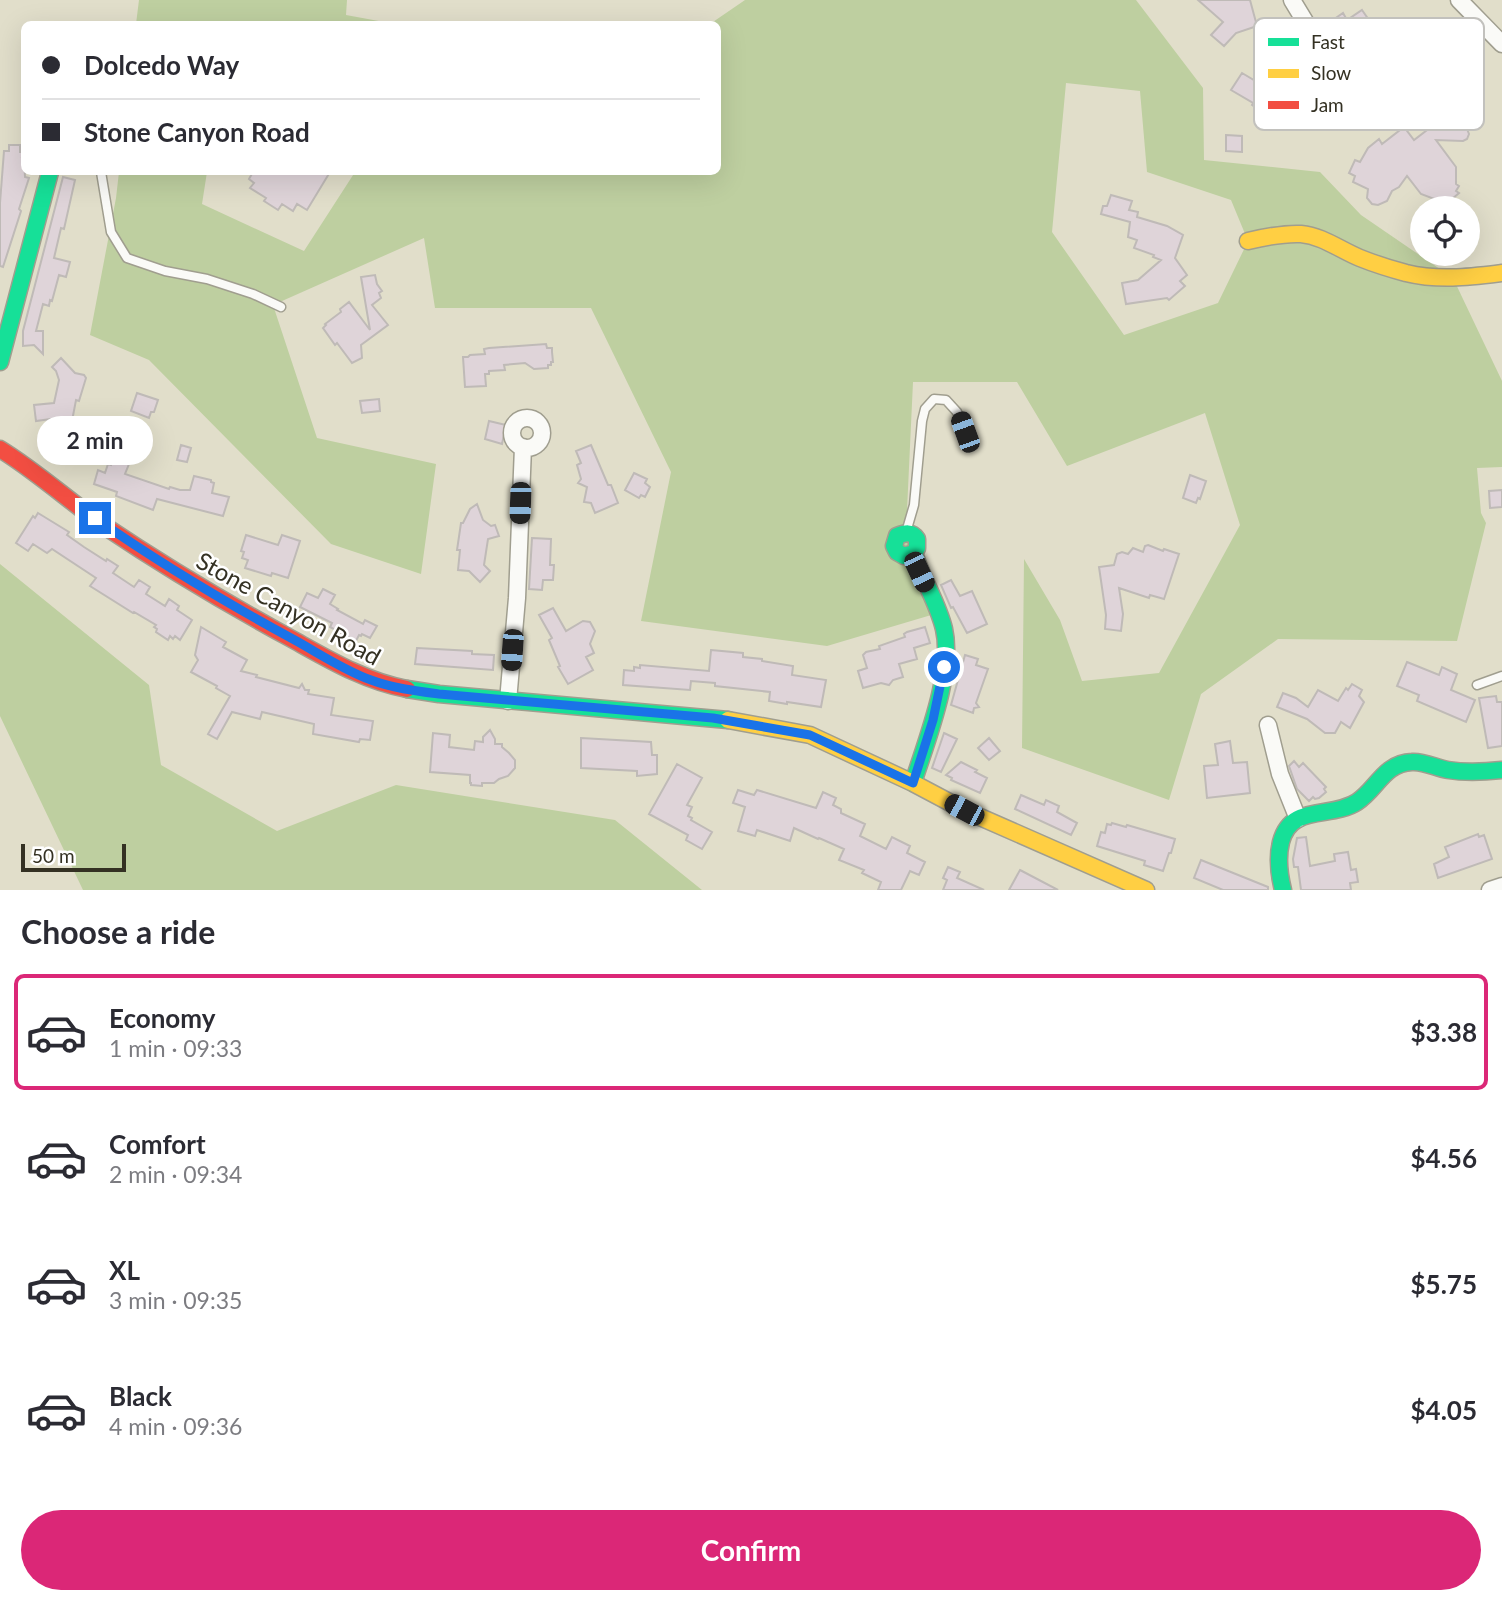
<!DOCTYPE html>
<html lang="en">
<head>
<meta charset="utf-8">
<style>
	:root { --surface:#fff; --page:#f2f2f3; --text:#2b2b33; --muted:#7c7c81; --line:#e1e1e2; --accent:#db2777 }
	body { margin:0; font-family:Lato,sans-serif; background:var(--page); color:var(--text); height:100vh; display:flex; flex-direction:column; font-size:26px; white-space:nowrap }
	* { box-sizing:border-box; margin:0 }
	p { font-size:23px; color:var(--muted) }
	.icon { flex:none; width:38px; height:38px; fill:none; stroke:currentColor; stroke-width:2; stroke-linecap:round; stroke-linejoin:round }
	.map { position:relative; height:890px; overflow:hidden }
	.side { display:flex; flex-direction:column; background:var(--surface); flex:1 }
	.side>* { flex:none }
	.top-card { position:absolute; left:21px; top:21px; width:700px; height:154px; border-radius:10px; box-shadow:0 7px 28px #0002; display:grid; align-content:center; height:154px; padding:0 21px; background:var(--surface) }
	.buttons { position:absolute; left:1410px; top:196px; display:grid; gap:14px }
	.buttons a { display:grid; place-items:center; width:70px; height:70px; border-radius:50%; background:var(--surface); box-shadow:0 7px 28px #0002; font-size:35px }
	.scale { position:absolute; left:21px; bottom:18px; width:105px; box-sizing:border-box; padding-left:7px; border:4px solid #343123; border-top:0; font-size:19px; line-height:24px; white-space:nowrap; color:#343123; -webkit-text-stroke:5px #fff; paint-order:stroke }
	.end { position:absolute; width:32px; height:32px; margin:-16px; border:9px solid #1a73e8; background:#fff; box-shadow:0 0 0 4px #fff }
	.from { border-radius:50% }
	.bubble { position:absolute; height:49px; border-radius:24px; background:var(--surface); box-shadow:0 7px 28px #0002; font-size:23px; font-weight:700; line-height:49px; text-align:center }
	.car { position:absolute; width:21px; height:42px; margin:-21px -10px; border-radius:9px; box-shadow:0 0 5px 2px #0007; background:linear-gradient(#222 24%,#8ab4d8 0 40%,#222 0 76%,#8ab4d8 0 86%,#222 0) }
	.top-card b { display:flex; align-items:center; gap:24px; height:66px; font-size:26px }
	.top-card b+b { border-top:2px solid var(--line) }
	.top-card i { width:18px; height:18px; background:var(--text) }
	ul { padding:0; list-style:none }
	li { display:flex; align-items:center; gap:21px; height:116px; margin:0 14px 10px; padding:0 7px; border:4px solid transparent; border-radius:10px }
	li div { flex:1 }
	li b { display:block; font-size:26px }
	li em { font-style:normal; font-weight:700 }
	li.current { border-color:var(--accent) }
	li>.icon { width:63px; height:63px; stroke-width:1.5 }
	h2 { padding:0 21px; font-size:32px; line-height:84px }
	.cta { display:flex; gap:14px; margin-top:auto; padding:14px 21px }
	.cta a { flex:1; height:80px; border-radius:42px; background:var(--accent); color:#fff; font-size:28px; font-weight:700; line-height:80px; text-align:center }
	.map>svg:first-child { display:block }
	.green { fill:#becfa0; fill-rule:evenodd }
	.building { fill:#dfd4d9; stroke:#bfbab7; stroke-width:2 }
	.lines { fill:none; stroke-linecap:round; stroke-linejoin:round }
	.lane-casing { stroke:#a09e8f; stroke-width:11 }
	.street-casing { stroke:#a09e8f; stroke-width:19 }
	.fast-casing { stroke:#a09e8f; stroke-width:19 }
	.slow-casing { stroke:#a09e8f; stroke-width:19 }
	.jam-casing { stroke:#a09e8f; stroke-width:19 }
	.lane { stroke:#fafaf7; stroke-width:8 }
	.street { stroke:#fafaf7; stroke-width:16 }
	.fast { stroke:#16e098; stroke-width:16 }
	.slow { stroke:#ffcf43; stroke-width:16 }
	.jam { stroke:#f24e42; stroke-width:16 }
	.route { stroke:#1a73e8; stroke-width:9 }
	.labels { text-anchor:middle; dominant-baseline:central; stroke-width:5; stroke-linejoin:round; paint-order:stroke }
	.street-label { font-size:24px; fill:#343123; stroke:#fff }
	.key { fill:#fff; stroke:#c2c1bd; stroke-width:2 }
	.key-label { font-size:19px; fill:#343123 }
</style>
</head>
<body>
<div class="map">
<svg width="1502" height="890" viewBox="0 0 1502 890">
	<rect width="100%" height="100%" fill="#e1deca"/>
	<!-- green -->
	<path class="green" d="M139,0H347L346,15L395,24H136Z
		M745,0H1136L1203,88L1204,160L1320,172L1361,215L1453,278L1502,381V467L1477,468L1481,513L1486,523L1457,641L1278,639L1201,694L1169,800L1022,748L1024,559L1060,620L1082,681L1159,673L1240,525L1205,413L1067,466L1017,382H913L906,532L938,613L827,646L641,621L671,472L591,308H435L424,238L273,305L317,438L436,464L421,574L331,544L149,360L90,335L116,198L119,172H207L202,204L304,251L355,172H718V24H710ZM1066,83L1140,91L1147,172L1231,200L1248,241L1218,303L1124,335L1052,232Z
		M0,564L149,685L161,765L277,831L396,785L615,820L702,890H83L0,716Z"/>
	<!-- building -->
	<path class="building" d="M1198,0H1250L1257,26L1236,33L1224,46L1211,35L1223,22Z
		M1362,10L1371,23L1366,26L1376,41L1379,42L1391,60L1387,62L1394,73L1388,76L1393,83L1377,93L1367,77L1364,78L1330,22L1343,13L1347,20Z
		M1289,56L1302,64L1298,72L1311,80L1303,94L1306,96L1301,105L1298,103L1287,122L1263,108L1261,111L1252,105L1253,103L1231,90L1242,73L1264,86L1265,84L1269,86L1273,79L1275,80Z
		M1441,73L1455,77L1460,84L1461,91L1456,100L1460,111L1457,112L1462,126L1467,129L1469,134L1467,139L1463,141L1436,140L1456,167V184L1459,186L1456,191L1459,193L1451,200L1438,206L1437,200L1421,194L1407,176L1399,187L1392,191L1387,201L1378,205L1372,204L1367,198L1368,189L1353,182L1355,176L1349,173L1355,160L1360,162L1368,148L1379,139L1382,144L1404,127L1414,140L1431,127L1425,118L1426,117L1406,90L1420,80L1426,88L1444,82Z
		M1226,135L1242,136V152L1226,151Z
		M9,145H20V152H23L22,157H24L25,177L29,178L19,209L21,211L3,267L0,266V203L4,151H9Z
		M253,172H330L307,210L297,204L293,211L282,204L278,210L264,201L266,198L250,188L254,183L249,179Z
		M63,177L75,180L64,229L61,228L54,258L70,262L66,277L59,275L52,301L50,300L49,306L43,304L36,331H43V354L34,345L23,346V331Z
		M1111,195L1132,201L1129,210L1138,212L1137,217L1167,226L1183,235L1175,258L1187,275L1180,281L1185,286L1169,300L1167,298L1126,304L1122,283L1138,280L1161,260L1153,257L1154,255L1134,248L1137,240L1128,237L1130,222L1101,214L1103,206H1107Z
		M375,275L377,284L382,291L379,293L381,298L372,305L388,325L361,345L362,358L352,363L337,343L335,345L323,328L326,325L325,324L341,312L340,309L349,302L370,330L361,277Z
		M546,344L547,348H552V352L553,362H551V365H548V368L534,369L525,363L504,365L505,370L489,371V374H485L486,386L465,387L463,357H468L470,355L485,354L484,349L489,348Z
		M61,358L75,373L84,375L86,378L79,401L76,400L72,421L58,418L36,421L34,405L54,403L59,380L56,371L52,367Z
		M137,393L158,400L154,412H151L149,418L131,411Z
		M379,399L380,411L362,413L360,401Z
		M489,421L506,425L502,444L485,439Z
		M181,445L191,448L187,462L177,460Z
		M591,445L608,485H611L618,503L595,513L591,503L584,502L587,487L578,483L581,479L577,465L581,463L576,451Z
		M117,448L133,454L125,474L169,489L170,487L180,490H190L194,476L211,480V482L214,483L212,493L229,497L223,516L157,499L153,510L116,496L117,492L94,484L98,470L105,473L108,464L111,465Z
		M634,473L647,479L645,483L650,487L645,497L641,495L639,498L625,490Z
		M1190,475L1206,481L1200,499L1198,498L1196,503L1183,498Z
		M1502,490V507L1490,508L1489,491Z
		M477,504L483,520L491,526L495,525L499,536L488,539L484,565L490,571L480,582L469,571L458,570L460,550H457L461,523H463L470,509Z
		M38,513L69,532L67,535L84,547L106,561L107,559L118,566L113,573L134,587L139,580L150,587L146,594L165,606L169,599L179,606L177,610L192,620L180,640L175,636L173,639L170,636L168,640L156,632L157,629L154,627L156,625L134,612L133,613L90,586L96,578L52,549L47,553L33,544L28,551L16,543L33,516L35,518Z
		M246,535L278,545L282,535L300,541L288,578L272,573L271,576L245,568L248,560L242,558L244,552L241,551Z
		M532,538L551,539L550,565H554L553,580H543L542,590L529,589Z
		M1148,545L1163,551L1164,549L1179,554L1164,599L1150,595L1149,598L1119,588L1123,614L1121,631L1105,629L1106,615L1099,567L1114,565L1117,554L1122,552L1128,554L1133,548L1143,552L1145,546Z
		M951,580L960,596L972,591L987,624L967,633L953,607L951,608L941,585Z
		M323,589L335,595L330,604L338,609L337,610L363,624L365,620L377,626L370,638L362,634L361,636L359,635L356,641L330,627L332,623L300,607L307,593L318,598Z
		M553,608L566,631L583,621L590,622L595,631L590,644L594,653L586,657L593,670L568,684L558,667L560,666L549,640L552,638L539,615Z
		M201,627L226,642L223,647L247,660L241,671L257,675L256,677L299,688L302,684L305,690H309L308,694L334,698L331,715L373,721L370,740L360,739L359,742L313,734L314,724L262,712L260,719L232,712L217,739L208,734L230,696L216,688L217,686L191,672L198,660L195,655Z
		M925,627L930,643L914,648L917,659L899,664L903,677L893,680L889,685L881,683L863,688L858,671L867,668L863,655L866,652L880,649L879,646L905,637L904,634L907,632Z
		M417,648L472,651V654L494,655L493,670L415,664Z
		M711,650L743,653V657L762,659V661L793,666L792,675L826,680L821,707L787,702V704L769,701L770,692L715,686V683L691,681L690,690L623,685L624,670L634,671V667L640,668V665L709,671Z
		M965,655L978,659L976,665L988,669L976,703L979,707L974,708L973,713L951,705Z
		M1407,662L1439,675L1442,667L1457,674L1451,690L1475,700L1466,722L1417,701L1419,695L1397,686Z
		M1352,684L1362,690L1359,696L1364,702L1350,728L1341,722L1335,733H1325L1307,719L1277,707L1283,693L1296,698L1308,707L1318,690L1338,701L1346,688L1348,690Z
		M1496,696L1497,702H1502V746L1488,748L1479,698Z
		M490,730L495,739V744H502V747L509,753L515,760V768L508,776L499,779L494,783H482V786L471,785V783H470V775L430,772L433,733L450,735L449,747L474,750L475,741L483,742V737Z
		M944,733L957,739L941,772L932,768Z
		M581,738L651,742L652,755H657V774L637,776V771L581,768Z
		M989,738L1000,751L989,760L978,748Z
		M1230,741L1233,763L1247,762L1250,793L1207,798L1204,766L1218,765L1215,744Z
		M1294,761L1299,767L1303,763L1326,787L1324,789L1326,792L1319,798L1315,799L1313,797L1309,801L1297,789L1289,766Z
		M961,762L977,770L975,772L987,778L980,793L951,780L952,778L946,775Z
		M677,764L702,778L687,805L692,807L688,816L692,818L691,820L712,832L702,849L686,840L688,835L649,814Z
		M738,790L754,795L757,790L816,808L823,792L836,798L833,805L841,809V813L865,824L860,836L886,849L892,837L910,846L907,853L925,862L919,875L910,871L901,890H878L881,882L862,873L864,870L839,860L844,849L819,838L818,839L794,828L790,841L757,830L755,836L738,831L745,807L733,803Z
		M1021,795L1044,805L1046,800L1059,806L1057,812L1077,823L1071,835L1015,809Z
		M1112,823L1126,827L1127,825L1175,839L1171,853H1169L1163,871L1144,865L1145,861L1097,846L1101,832L1105,833L1107,824L1111,825Z
		M1478,834L1479,837L1484,835L1492,859L1438,878L1434,864L1449,857L1445,847Z
		M1306,837L1310,866L1335,861L1334,854L1348,852L1351,870L1356,869L1358,882L1350,883L1351,890H1301L1298,867H1294L1293,859L1297,838Z
		M1201,860L1268,887V890H1223L1194,878Z
		M948,867L960,872L957,878L984,890H943L947,880L943,878Z
		M1020,870L1058,890H1009Z"/>
	<g class="lines">
		<defs>
			<path id="lane" d="M101,172L111,232L127,258L165,271L207,279L253,294L281,307
				M907,529L914,505L922,421L925,409L934,399L946,400L957,412L965,432
				M1477,685L1502,676"/>
			<path id="street" d="M1292,0L1352,99
				M1459,0L1502,44
				M512 433a15 15 0 1 1 30 0a15 15 0 1 1-30 0Z
				M508,701L517,598L523,447
				M1268,725L1280,774L1298,819
				M1490,890L1502,886"/>
			<path id="fast" d="M0,362L50,172
				M407,689L439,694L728,720
				M913,783C926,742 954,672 944,629C938,603 922,579 914,553L917,548V539C912,531 905,533 897,536L894,546L897,552L904,556L914,553
				M1283,890C1279,874 1277,858 1281,842C1291,803 1331,819 1357,802C1377,789 1384,763 1412,762C1424,761 1436,768 1448,770C1466,773 1484,772 1502,770"/>
			<path id="slow" d="M1248,241C1265,237 1283,233 1301,234C1323,236 1340,250 1360,258C1375,264 1391,269 1406,273C1439,281 1469,277 1502,273
				M728,720L810,735L913,783L964,810L1146,890"/>
			<path id="jam" d="M0,449C36,471 68,500 103,525C164,566 226,603 290,638C328,659 364,681 407,689"/>
		</defs>
		<!-- lane casing -->
		<use href="#lane" class="lane-casing"/>
		<!-- street casing -->
		<use href="#street" class="street-casing"/>
		<!-- fast casing -->
		<use href="#fast" class="fast-casing"/>
		<!-- slow casing -->
		<use href="#slow" class="slow-casing"/>
		<!-- jam casing -->
		<use href="#jam" class="jam-casing"/>
		<!-- lane -->
		<use href="#lane" class="lane"/>
		<!-- street -->
		<use href="#street" class="street"/>
		<!-- fast -->
		<use href="#fast" class="fast"/>
		<!-- slow -->
		<use href="#slow" class="slow"/>
		<!-- jam -->
		<use href="#jam" class="jam"/>
	</g>
	<g class="lines">
		<!-- route -->
		<path class="route" d="M95,518C158,562 223,601 291,638C317,652 343,670 371,680C392,688 416,691 439,694L713,718L810,735L913,783L933,720L944,667"/>
	</g>
	<g class="labels">
		<!-- street labels -->
		<g class="street-label">
			<text transform="translate(289 608) rotate(29)">Stone Canyon Road</text>
		</g>
	</g>
	<!-- legend -->
	<rect x="1254" y="18" width="230" height="112" rx="10" class="key"/>
	<rect x="1268" y="38" width="31" height="8" fill="#16e098"/>
	<rect x="1268" y="69" width="31" height="9" fill="#ffcf43"/>
	<rect x="1268" y="101" width="31" height="8" fill="#f24e42"/>
	<g class="key-label">
		<text x="1311" y="49">Fast</text>
		<text x="1311" y="80">Slow</text>
		<text x="1311" y="112">Jam</text>
	</g>
</svg>
<div class="buttons">
<a><svg class="icon" aria-label="locate" viewBox="0 0 24 24"><circle cx="12" cy="12" r="6"/><path d="M12 2v4M12 18v4M2 12h4M18 12h4"/></svg></a>
</div>
<div class="scale">50 m</div>
<i class="end from" style="left:944px;top:667px"></i>
<i class="end" style="left:95px;top:518px"></i>
<div class="bubble" style="left:37px;top:416px;width:116px">2 min</div>
<i class="car" style="left:965px;top:432px;rotate:340deg"></i>
<i class="car" style="left:520px;top:503px;rotate:182deg"></i>
<i class="car" style="left:919px;top:572px;rotate:155deg"></i>
<i class="car" style="left:512px;top:650px;rotate:184deg"></i>
<i class="car" style="left:964px;top:810px;rotate:298deg"></i>
<div class="top-card">
<b><i class="from"></i>Dolcedo Way</b>
<b><i></i>Stone Canyon Road</b>
</div>
</div>
<section class="side">
<h2>Choose a ride</h2>
<ul>
<li class="current"><svg class="icon" aria-label="car" viewBox="0 0 24 24"><path d="M5 17H2v-5l4-1 3-4h7l3 4 3 1v5h-3M9 17h6M6 11h13"/><circle cx="7" cy="17" r="2"/><circle cx="17" cy="17" r="2"/></svg><div><b>Economy</b><p>1 min · 09:33</p></div><em>$3.38</em></li>
<li><svg class="icon" aria-label="car" viewBox="0 0 24 24"><path d="M5 17H2v-5l4-1 3-4h7l3 4 3 1v5h-3M9 17h6M6 11h13"/><circle cx="7" cy="17" r="2"/><circle cx="17" cy="17" r="2"/></svg><div><b>Comfort</b><p>2 min · 09:34</p></div><em>$4.56</em></li>
<li><svg class="icon" aria-label="car" viewBox="0 0 24 24"><path d="M5 17H2v-5l4-1 3-4h7l3 4 3 1v5h-3M9 17h6M6 11h13"/><circle cx="7" cy="17" r="2"/><circle cx="17" cy="17" r="2"/></svg><div><b>XL</b><p>3 min · 09:35</p></div><em>$5.75</em></li>
<li><svg class="icon" aria-label="car" viewBox="0 0 24 24"><path d="M5 17H2v-5l4-1 3-4h7l3 4 3 1v5h-3M9 17h6M6 11h13"/><circle cx="7" cy="17" r="2"/><circle cx="17" cy="17" r="2"/></svg><div><b>Black</b><p>4 min · 09:36</p></div><em>$4.05</em></li>
</ul>
<div class="cta"><a>Confirm</a></div>
</section>
</body>
</html>
